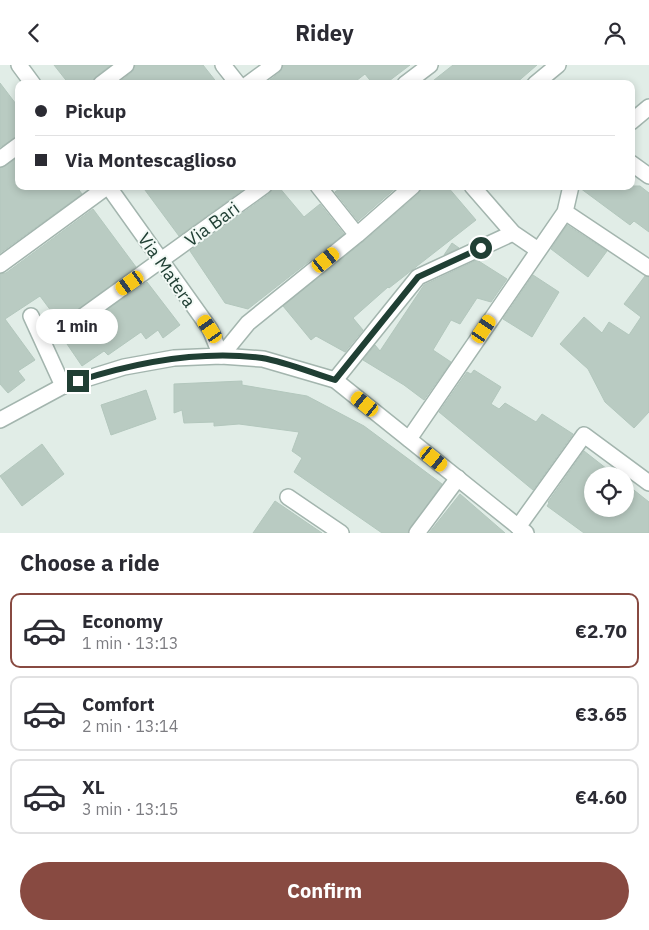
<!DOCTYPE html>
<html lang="en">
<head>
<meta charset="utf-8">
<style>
	:root { --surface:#fff; --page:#f7f7f7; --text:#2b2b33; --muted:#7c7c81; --line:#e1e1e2; --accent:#884a41 }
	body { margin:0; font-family:"IBM Plex Sans",sans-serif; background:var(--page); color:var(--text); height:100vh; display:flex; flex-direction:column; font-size:19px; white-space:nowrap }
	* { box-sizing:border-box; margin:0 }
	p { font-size:16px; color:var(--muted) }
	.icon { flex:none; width:28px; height:28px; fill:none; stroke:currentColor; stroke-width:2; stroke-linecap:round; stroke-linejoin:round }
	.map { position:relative; height:468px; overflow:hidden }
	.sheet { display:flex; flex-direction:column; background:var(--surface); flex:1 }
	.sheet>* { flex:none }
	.guide { position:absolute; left:15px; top:15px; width:620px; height:110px; border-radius:10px; box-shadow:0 2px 8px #0003; display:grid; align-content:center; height:110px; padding:0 20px; background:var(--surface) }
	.tools { position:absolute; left:584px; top:402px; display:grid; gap:10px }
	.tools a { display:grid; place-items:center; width:50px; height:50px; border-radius:50%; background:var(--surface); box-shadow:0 2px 8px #0003; font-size:25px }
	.end { position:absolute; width:22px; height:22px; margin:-11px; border:6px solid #203f34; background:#fff; box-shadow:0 0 0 2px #fff }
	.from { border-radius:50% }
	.bubble { position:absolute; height:35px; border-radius:18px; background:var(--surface); box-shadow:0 2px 8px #0003; font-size:16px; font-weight:700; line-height:35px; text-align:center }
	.car { position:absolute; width:15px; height:30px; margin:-15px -8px; border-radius:6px; box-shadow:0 0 4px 1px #0007; background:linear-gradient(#f5c518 24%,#345 0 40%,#f5c518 0 76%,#345 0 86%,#f5c518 0) }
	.guide b { display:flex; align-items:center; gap:18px; height:48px; font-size:19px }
	.guide b+b { border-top:1px solid var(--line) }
	.guide i { width:12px; height:12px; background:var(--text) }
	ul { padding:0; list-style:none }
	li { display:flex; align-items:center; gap:15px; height:75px; margin:0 10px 8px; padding:0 10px; border:2px solid var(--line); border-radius:10px }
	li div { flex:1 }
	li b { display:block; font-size:19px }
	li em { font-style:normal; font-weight:700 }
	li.on { border-color:var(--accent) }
	li>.icon { width:45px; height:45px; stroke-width:1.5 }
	h2 { padding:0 20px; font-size:22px; line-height:60px }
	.button { display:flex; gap:10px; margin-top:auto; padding:10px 20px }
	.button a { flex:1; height:58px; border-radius:30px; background:var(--accent); color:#fff; font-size:20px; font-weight:700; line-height:58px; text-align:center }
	header { display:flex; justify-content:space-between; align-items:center; height:65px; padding:0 20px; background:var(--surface); font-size:22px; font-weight:700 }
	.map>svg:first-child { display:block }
	.building { fill:#b9cbc2; stroke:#b3c7bd }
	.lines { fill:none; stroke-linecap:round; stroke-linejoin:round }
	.minor-casing { stroke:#a3b5ae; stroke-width:18 }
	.tertiary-casing { stroke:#a3b5ae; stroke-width:18 }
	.minor { stroke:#fff; stroke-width:15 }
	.tertiary { stroke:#fff; stroke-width:15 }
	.route { stroke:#203f34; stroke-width:6 }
	.labels { text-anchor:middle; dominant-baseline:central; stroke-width:4; stroke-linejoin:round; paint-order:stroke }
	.street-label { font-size:18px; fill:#203f34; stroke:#f2f9f5 }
</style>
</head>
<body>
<header><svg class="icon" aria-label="back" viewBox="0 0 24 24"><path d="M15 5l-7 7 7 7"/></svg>Ridey<svg class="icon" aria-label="person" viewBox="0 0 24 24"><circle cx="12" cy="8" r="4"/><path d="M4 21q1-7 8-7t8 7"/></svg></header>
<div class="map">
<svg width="649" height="468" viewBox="0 0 649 468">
	<rect width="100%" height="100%" fill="#e1ede7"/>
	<!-- building -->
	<path class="building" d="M54,0H111L95,12L92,19H69Z
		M135,0H203L218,19H117L132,7Z
		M283,0H410L385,19H373L365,9L352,19H265L280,7Z
		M453,0H537L515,19H429Z
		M0,18L19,43V71L0,82Z
		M19,92V121H76L82,129L0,188V103Z
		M142,121H248L179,171Z
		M273,121H278L304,152L320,139L344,169L248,244L225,238L190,186L269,129Z
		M343,121H398L358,156L335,127Z
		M422,121H447L476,155L389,223L388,222L353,253L363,265L345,287L316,271L311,275L283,241L363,177L419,128Z
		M580,121H640L649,128V167L634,156L630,160L580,123Z
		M93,144L136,202L60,258L40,231L5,254L35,295L18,306L25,315L8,328L0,319V209L6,208Z
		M567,160L607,186L588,212L551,184Z
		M452,178L459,183L444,190Z
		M477,195L507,214L491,237L477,233L460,259L451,255L433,285L451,297L424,335L404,320L363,295L375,280L380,286L424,220Z
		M533,210L559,227L532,272L503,254Z
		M645,211L649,212V347L634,363L605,337L588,304L560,279L584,252L602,268L609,257L629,270L641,252L624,239Z
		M147,217L180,260L163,273L158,265L146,274L141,267L108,290L104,286L82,301L67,279L72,275L69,271Z
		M474,305L501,322L491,339L499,344L505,338L536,357L542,349L573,369L533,425L439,347L467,307L471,309Z
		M242,316V320L307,331L364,361L442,419L408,468H382L294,407L302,393L292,386L299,367L239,359L214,361V357L184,358L182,345L174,348V319Z
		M146,325L156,354L111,370L101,340Z
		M42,379L64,409L22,441L0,411Z
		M584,386L616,411H592V444H625V418L649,437V468H584L547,441L549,438L548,437Z
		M460,429L505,468H429Z
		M275,436L322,468H253Z"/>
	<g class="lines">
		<defs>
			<path id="minor" d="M223,0L238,19
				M101,19L126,0
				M248,19L274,0
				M405,19L430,0
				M535,19L558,0
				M631,57L649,42
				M0,94L19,80
				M631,98L649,111
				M318,121L357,170
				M472,121L513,168L538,185
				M565,147L649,203
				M0,200L108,121
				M31,251L63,321
				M68,262L264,121
				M221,291L248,258L357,170L413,121
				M335,315L418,212L513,168
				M409,374L565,147L571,121
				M288,432L341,468
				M518,462L584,370L649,418
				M417,468L458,413"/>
			<path id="tertiary" d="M19,0L33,19
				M108,121L210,264L221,291
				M0,355L63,321L124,302L174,293L221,291L263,294L335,315L526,468"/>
		</defs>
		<!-- minor casing -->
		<use href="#minor" class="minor-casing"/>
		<!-- tertiary casing -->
		<use href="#tertiary" class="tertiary-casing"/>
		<!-- minor -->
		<use href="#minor" class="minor"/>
		<!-- tertiary -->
		<use href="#tertiary" class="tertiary"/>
	</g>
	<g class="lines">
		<!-- route -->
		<path class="route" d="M78,316C137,297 199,285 262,293C286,297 312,308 335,315L418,212L481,183"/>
	</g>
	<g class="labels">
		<!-- street labels -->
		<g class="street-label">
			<text transform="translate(212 159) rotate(-36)">Via Bari</text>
			<text transform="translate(167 205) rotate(55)">Via Matera</text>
		</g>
	</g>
</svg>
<div class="tools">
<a><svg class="icon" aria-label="locate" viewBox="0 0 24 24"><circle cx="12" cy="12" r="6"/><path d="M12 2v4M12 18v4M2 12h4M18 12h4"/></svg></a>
</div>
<i class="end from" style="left:481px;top:183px"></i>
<i class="end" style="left:78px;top:316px"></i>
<div class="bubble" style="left:36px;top:244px;width:82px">1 min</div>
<i class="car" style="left:326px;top:195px;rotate:51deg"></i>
<i class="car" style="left:130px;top:218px;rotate:235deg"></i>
<i class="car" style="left:210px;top:264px;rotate:325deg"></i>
<i class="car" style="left:484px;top:264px;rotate:34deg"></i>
<i class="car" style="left:365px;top:339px;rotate:309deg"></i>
<i class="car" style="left:434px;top:394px;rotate:129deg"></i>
<div class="guide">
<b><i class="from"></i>Pickup</b>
<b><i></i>Via Montescaglioso</b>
</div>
</div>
<section class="sheet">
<h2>Choose a ride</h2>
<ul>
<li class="on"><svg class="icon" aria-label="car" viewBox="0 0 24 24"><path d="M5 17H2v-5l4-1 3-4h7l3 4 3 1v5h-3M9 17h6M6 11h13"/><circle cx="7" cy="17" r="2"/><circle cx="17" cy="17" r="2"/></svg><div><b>Economy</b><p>1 min · 13:13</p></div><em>€2.70</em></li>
<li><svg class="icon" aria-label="car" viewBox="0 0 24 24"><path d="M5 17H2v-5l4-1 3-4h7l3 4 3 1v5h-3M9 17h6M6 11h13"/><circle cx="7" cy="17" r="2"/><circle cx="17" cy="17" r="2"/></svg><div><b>Comfort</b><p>2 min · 13:14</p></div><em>€3.65</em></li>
<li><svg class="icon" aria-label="car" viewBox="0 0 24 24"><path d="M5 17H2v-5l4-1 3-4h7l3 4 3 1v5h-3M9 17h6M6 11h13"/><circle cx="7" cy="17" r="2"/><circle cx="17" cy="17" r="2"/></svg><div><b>XL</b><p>3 min · 13:15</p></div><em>€4.60</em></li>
</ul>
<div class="button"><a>Confirm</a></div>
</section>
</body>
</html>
